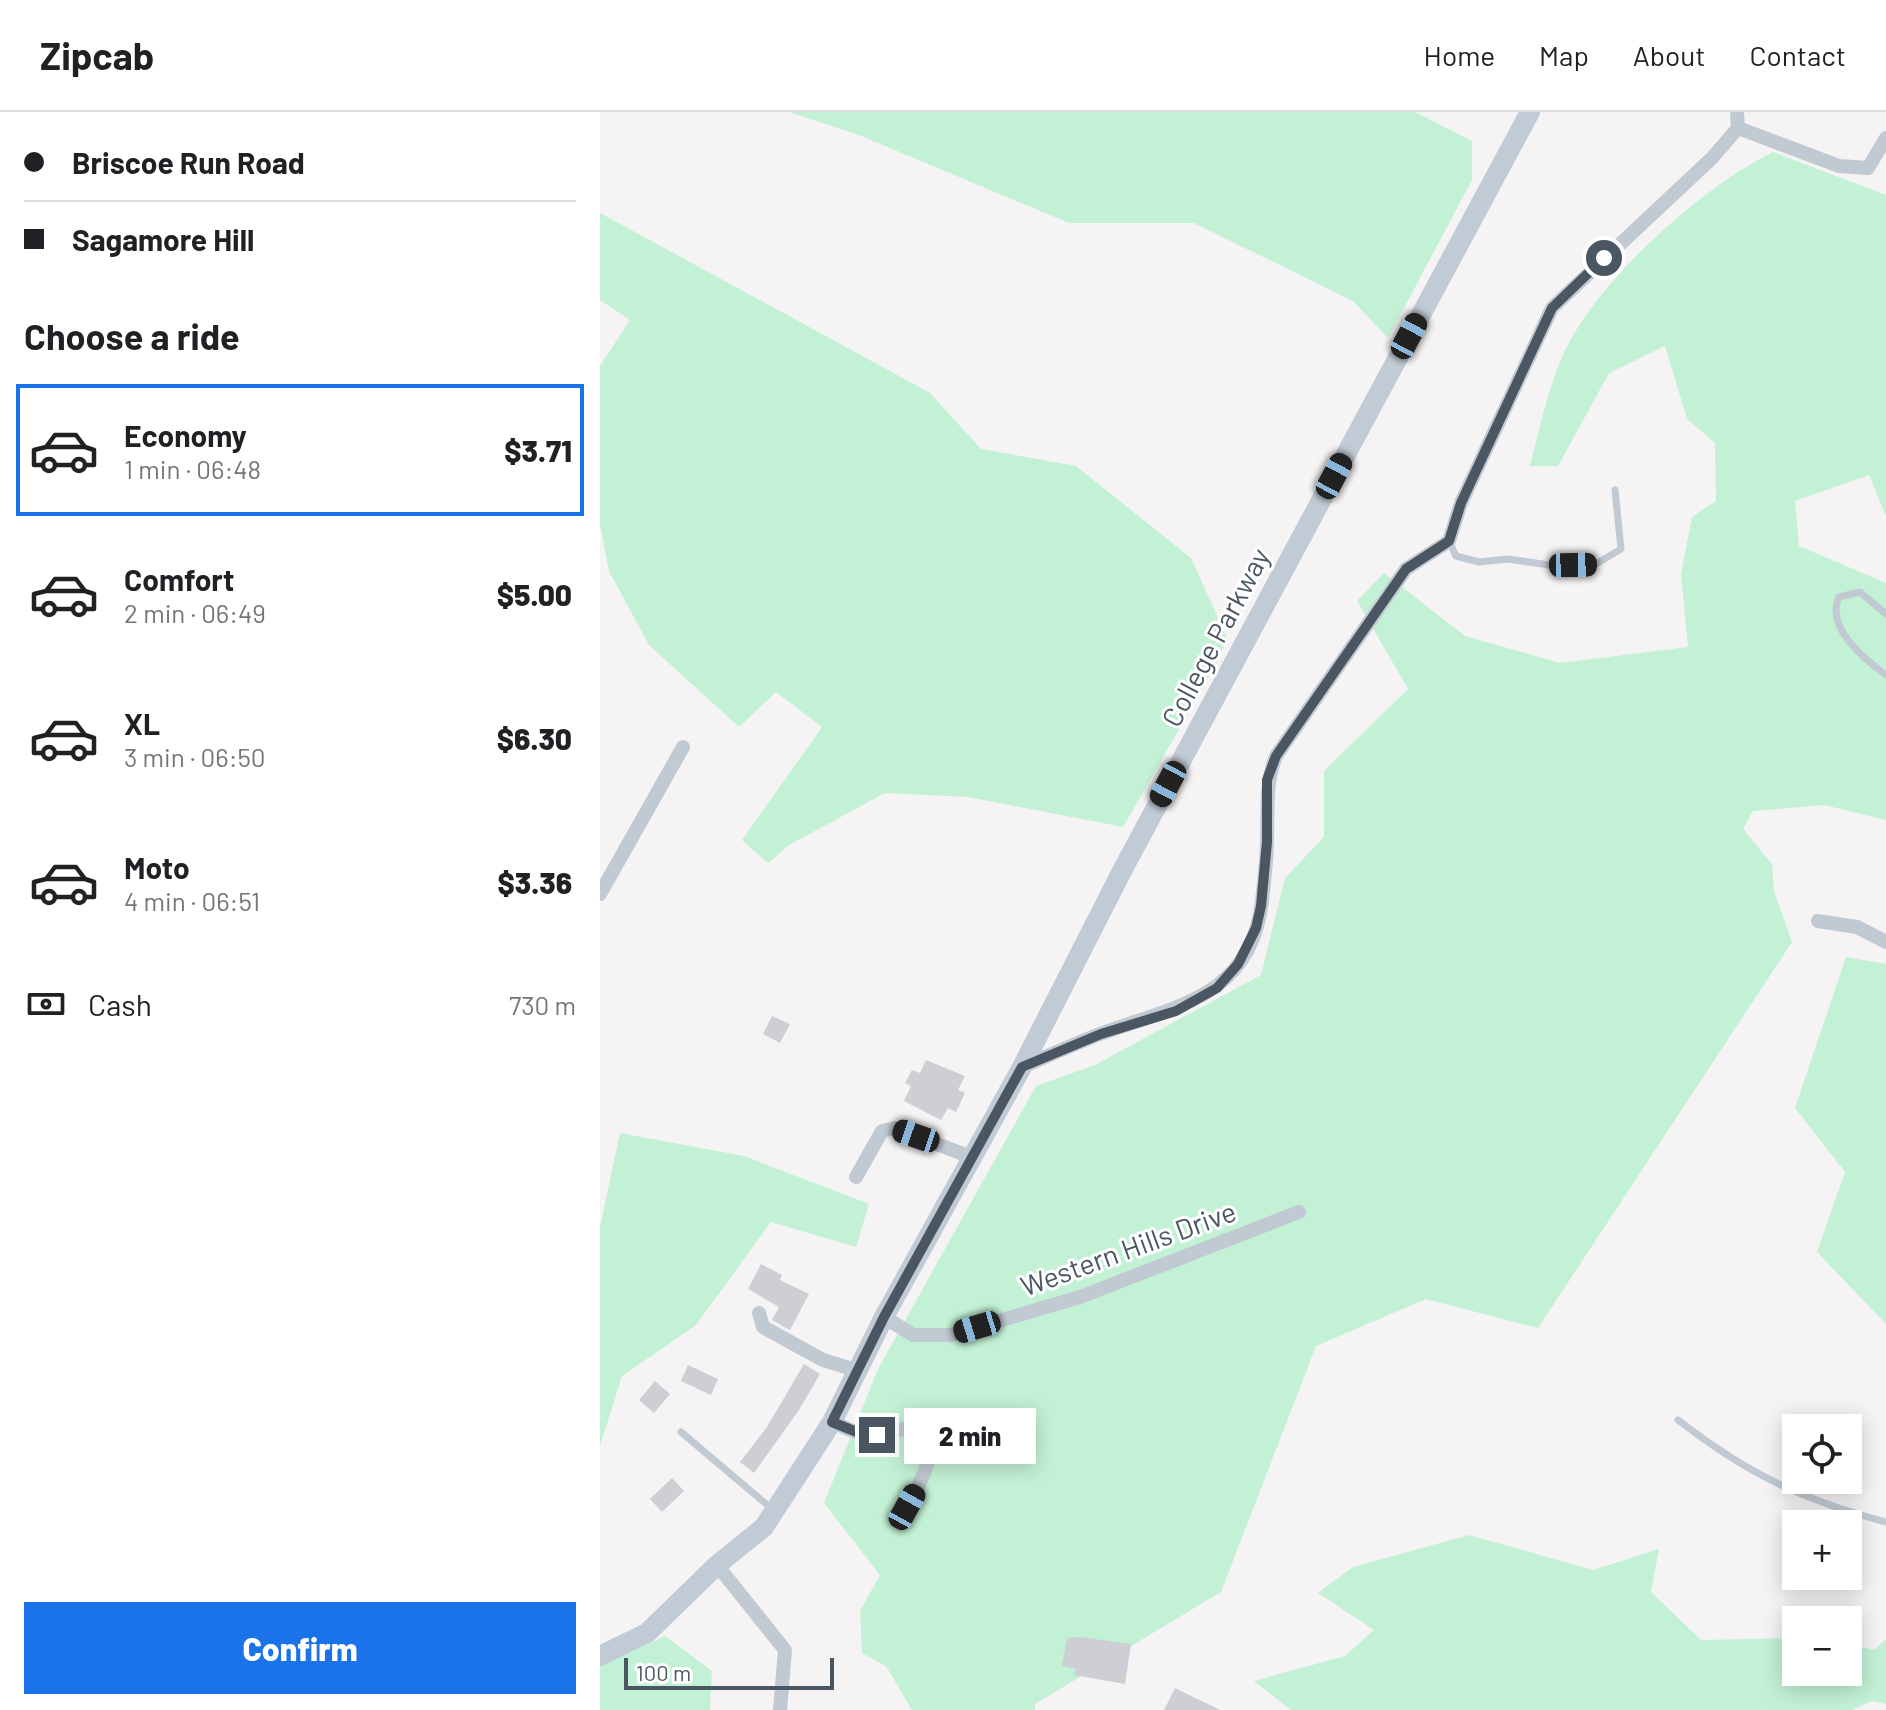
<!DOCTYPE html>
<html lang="en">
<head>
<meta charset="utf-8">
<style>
	:root { --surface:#fff; --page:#f2f2f2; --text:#202124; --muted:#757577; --line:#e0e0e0; --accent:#1a73e8 }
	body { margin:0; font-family:Barlow,sans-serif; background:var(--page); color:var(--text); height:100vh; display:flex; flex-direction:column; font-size:30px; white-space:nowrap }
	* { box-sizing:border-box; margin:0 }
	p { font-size:26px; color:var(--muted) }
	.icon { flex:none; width:44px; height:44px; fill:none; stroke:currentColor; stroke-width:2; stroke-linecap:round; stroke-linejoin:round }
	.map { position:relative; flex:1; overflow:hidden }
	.panel { display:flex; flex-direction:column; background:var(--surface); width:600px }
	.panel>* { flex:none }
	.banner { display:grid; align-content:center; height:176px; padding:0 24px; background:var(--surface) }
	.buttons { position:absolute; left:1182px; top:1302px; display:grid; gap:16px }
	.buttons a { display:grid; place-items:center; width:80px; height:80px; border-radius:0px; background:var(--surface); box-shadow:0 4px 20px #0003; font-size:40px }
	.scale { position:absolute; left:24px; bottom:20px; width:210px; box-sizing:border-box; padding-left:8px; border:4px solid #4a5661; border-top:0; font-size:22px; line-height:28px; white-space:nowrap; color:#4a5661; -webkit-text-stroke:6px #fff; paint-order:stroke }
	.end { position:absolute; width:36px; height:36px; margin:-18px; border:10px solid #4a5661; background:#fff; box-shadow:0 0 0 4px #fff }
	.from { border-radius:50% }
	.bubble { position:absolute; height:56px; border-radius:0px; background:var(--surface); box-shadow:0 4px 20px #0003; font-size:26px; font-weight:800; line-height:56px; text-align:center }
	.car { position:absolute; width:24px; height:48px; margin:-24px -12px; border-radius:10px; box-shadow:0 0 6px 2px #0007; background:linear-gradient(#222 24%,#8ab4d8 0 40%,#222 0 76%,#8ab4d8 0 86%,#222 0) }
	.banner b { display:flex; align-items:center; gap:28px; height:76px; font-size:30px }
	.banner b+b { border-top:2px solid var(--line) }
	.banner i { width:20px; height:20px; background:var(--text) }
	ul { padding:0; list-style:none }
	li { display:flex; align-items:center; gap:24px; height:132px; margin:0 16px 12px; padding:0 8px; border:4px solid transparent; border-radius:0px }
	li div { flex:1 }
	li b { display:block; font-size:30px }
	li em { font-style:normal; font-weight:800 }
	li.on { border-color:var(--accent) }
	li>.icon { width:72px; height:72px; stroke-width:1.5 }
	h2 { padding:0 24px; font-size:36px; line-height:96px }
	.pay { display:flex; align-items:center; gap:20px; height:88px; padding:0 24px; font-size:30px }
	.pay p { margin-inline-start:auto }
	.action { display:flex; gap:16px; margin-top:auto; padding:16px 24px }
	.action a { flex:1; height:92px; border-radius:0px; background:var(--accent); color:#fff; font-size:32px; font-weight:800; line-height:92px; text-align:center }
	header { display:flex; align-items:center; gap:48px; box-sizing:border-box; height:112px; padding:0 40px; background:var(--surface); border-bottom:2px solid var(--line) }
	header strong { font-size:38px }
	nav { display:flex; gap:44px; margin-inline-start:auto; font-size:28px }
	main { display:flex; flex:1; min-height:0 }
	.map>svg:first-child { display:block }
	.green { fill:#c3f1d5 }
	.building { fill:#cdcfd5 }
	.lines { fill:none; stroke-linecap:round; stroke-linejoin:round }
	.lane { stroke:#c1cad2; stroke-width:7 }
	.street { stroke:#c1cad2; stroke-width:14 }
	.secondary { stroke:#c1cbd6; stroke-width:20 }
	.route { stroke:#4a5661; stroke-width:10 }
	.labels { text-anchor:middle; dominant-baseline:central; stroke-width:6; stroke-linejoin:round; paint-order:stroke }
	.street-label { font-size:28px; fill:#4a5661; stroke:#fff }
</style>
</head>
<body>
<header>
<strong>Zipcab</strong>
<nav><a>Home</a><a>Map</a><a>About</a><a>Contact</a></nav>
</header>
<main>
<section class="panel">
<div class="banner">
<b><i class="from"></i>Briscoe Run Road</b>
<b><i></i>Sagamore Hill</b>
</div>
<h2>Choose a ride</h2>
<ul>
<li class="on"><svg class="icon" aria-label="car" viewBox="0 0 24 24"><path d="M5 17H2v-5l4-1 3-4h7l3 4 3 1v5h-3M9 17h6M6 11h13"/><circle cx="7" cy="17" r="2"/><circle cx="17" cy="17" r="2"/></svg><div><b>Economy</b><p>1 min · 06:48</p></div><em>$3.71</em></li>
<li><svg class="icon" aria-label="car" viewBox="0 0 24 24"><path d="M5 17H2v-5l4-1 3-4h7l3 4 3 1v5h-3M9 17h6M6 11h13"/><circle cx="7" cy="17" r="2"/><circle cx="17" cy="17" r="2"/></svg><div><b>Comfort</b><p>2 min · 06:49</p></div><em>$5.00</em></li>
<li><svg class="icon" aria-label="car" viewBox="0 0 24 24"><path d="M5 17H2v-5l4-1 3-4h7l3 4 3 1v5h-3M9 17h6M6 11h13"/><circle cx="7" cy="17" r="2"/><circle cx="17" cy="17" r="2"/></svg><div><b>XL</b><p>3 min · 06:50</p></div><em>$6.30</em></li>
<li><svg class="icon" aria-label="car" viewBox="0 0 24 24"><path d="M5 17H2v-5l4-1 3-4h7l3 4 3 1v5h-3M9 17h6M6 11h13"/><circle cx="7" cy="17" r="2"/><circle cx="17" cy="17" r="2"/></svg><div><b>Moto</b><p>4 min · 06:51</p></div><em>$3.36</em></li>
</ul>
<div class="pay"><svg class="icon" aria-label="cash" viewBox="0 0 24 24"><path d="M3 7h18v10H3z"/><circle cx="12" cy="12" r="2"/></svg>Cash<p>730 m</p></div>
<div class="action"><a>Confirm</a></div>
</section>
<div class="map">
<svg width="1286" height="1598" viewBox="0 0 1286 1598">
	<rect width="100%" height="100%" fill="#f5f3f3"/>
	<!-- green -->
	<path class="green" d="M189,0H815L872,29V68L788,226L753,189L594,111H469L259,23Z
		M1173,40L1286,83V404L1269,363L1195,389L1199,434L1286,471V708L1224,693L1153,699L1143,717L1172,752L1174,779L1192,830L938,1216L826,1187L716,1234L621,1480L435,1592V1598H312L286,1554L262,1541L260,1499L280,1463L224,1391L278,1257L436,974L495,953L661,863L685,766L724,725V659L808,577L757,489L784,461L865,524L960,551L1088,535L1081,462L1092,405L1116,389L1115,331L1087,307L1065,234L1009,261L958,354H930C939,319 947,281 961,248C990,174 1103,74 1173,40Z
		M0,101L330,281L381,337L476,354L591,446L627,526L616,553L523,715L368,685L285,681L189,733L168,751L142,728L222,615L176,580L139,615L49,533L9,459L0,412V254L30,208L0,188Z
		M1246,845L1286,852V1212L1217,1140L1245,1060L1195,996Z
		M20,1021L144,1044L269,1092L256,1135L171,1110L96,1213L22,1264L0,1334V1115Z
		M869,1423L993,1458L1059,1437L1051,1480L1101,1528L1196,1526V1560H1248V1532L1274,1538L1286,1527V1592L1272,1589L1252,1598H691L654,1569L745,1544L774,1518L718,1481L753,1455Z
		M65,1524L112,1559L110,1598H0V1554Z"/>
	<!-- building -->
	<path class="building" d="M172,904L190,912L180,931L163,922Z
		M326,948L365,964L358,978L365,981L356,1000L348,996L341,1008L304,989L311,974L305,971L312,958L320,961Z
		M161,1152L182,1163L180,1168L209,1182L190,1218L172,1208L179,1195L148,1177Z
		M204,1252L220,1262L199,1298L154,1361L140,1350L167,1315Z
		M88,1253L118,1267L111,1283L81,1269Z
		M55,1269L70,1282L54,1301L39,1288Z
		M72,1366L84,1379L62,1400L50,1387Z
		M480,1525L531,1532L525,1572L474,1563L476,1557L462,1554L467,1526Z
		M575,1576L620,1598H564Z"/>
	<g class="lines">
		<!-- lane -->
		<path class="lane" d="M849,429L856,444L879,450L908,447L949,453L996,452L1021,437L1015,378
			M1286,502L1260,480L1239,485C1225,515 1263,546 1286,563
			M1078,1308C1148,1362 1200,1387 1286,1410
			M81,1320L172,1397"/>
		<!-- street -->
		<path class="street" d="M1138,16L1239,54L1268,56L1286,26
			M0,782L83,635
			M1218,809L1257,815L1286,830
			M422,955C448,944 474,932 500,922C575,894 651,886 662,789C664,768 667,748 667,728C668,698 665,672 676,644L806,457L849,429L861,391L952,196L1112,46L1138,16L1137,0
			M256,1065L282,1019L295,1016L371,1045
			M159,1201L163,1215L223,1248L256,1258
			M284,1205L313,1223H351L480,1185L699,1100
			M232,1310C243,1314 255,1322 267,1323C281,1324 296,1316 310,1317C352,1319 316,1379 307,1395
			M117,1453L185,1538L180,1598"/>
		<!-- secondary -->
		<path class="secondary" d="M0,1544L47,1521L117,1453L164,1415L232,1310L284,1205L422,955L523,757L930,0"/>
	</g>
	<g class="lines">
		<!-- route -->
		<path class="route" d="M277,1323H264L232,1310L284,1205L422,955L501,922L576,899L617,876L638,852L656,816L661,794L667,730V668L676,644L806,457L849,429L861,391L952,196L1004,146"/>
	</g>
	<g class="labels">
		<!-- street labels -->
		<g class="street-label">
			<text transform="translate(615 525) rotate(-62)">College Parkway</text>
			<text transform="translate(528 1136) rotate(-20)">Western Hills Drive</text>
		</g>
	</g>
</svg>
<div class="buttons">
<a><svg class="icon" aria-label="locate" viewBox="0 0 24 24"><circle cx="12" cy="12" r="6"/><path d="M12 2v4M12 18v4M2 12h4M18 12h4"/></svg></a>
<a>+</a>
<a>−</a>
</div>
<div class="scale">100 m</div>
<i class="end from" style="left:1004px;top:146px"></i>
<i class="end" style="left:277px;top:1323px"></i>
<div class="bubble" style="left:304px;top:1296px;width:132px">2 min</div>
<i class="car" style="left:809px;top:224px;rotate:28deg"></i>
<i class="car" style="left:734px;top:364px;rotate:28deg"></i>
<i class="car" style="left:973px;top:453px;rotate:89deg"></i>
<i class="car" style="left:568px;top:672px;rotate:208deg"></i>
<i class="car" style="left:316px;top:1024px;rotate:289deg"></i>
<i class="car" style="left:377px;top:1215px;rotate:253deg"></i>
<i class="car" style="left:307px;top:1395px;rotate:29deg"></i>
</div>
</main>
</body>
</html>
